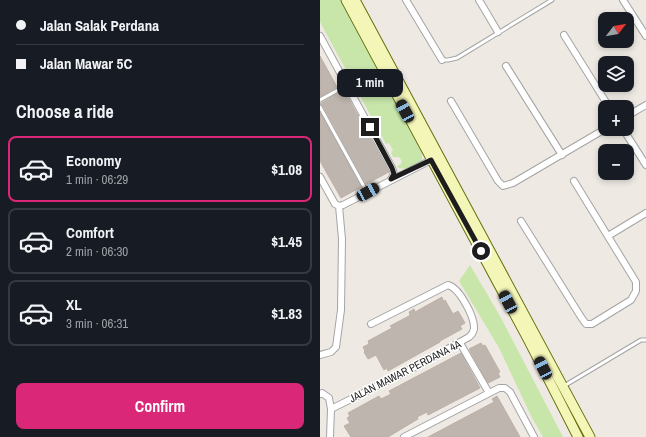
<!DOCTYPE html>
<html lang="en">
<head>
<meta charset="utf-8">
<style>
	:root { --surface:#171b24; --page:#20242c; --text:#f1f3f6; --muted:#9ea1a6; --line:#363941; --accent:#db2777 }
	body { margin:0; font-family:"Archivo Narrow",sans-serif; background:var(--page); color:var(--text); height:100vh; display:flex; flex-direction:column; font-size:15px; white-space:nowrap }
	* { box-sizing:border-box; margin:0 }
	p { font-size:13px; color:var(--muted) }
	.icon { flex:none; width:22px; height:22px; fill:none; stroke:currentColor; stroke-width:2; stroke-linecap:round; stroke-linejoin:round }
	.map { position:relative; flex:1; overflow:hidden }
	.details { display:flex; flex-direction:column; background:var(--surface); width:320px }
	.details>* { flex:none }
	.top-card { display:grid; align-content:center; height:88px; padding:0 16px; background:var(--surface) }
	.needle { width:26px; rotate:59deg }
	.tools { position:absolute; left:278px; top:12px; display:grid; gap:8px }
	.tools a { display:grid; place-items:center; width:36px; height:36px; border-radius:8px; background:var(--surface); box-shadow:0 2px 6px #0003; font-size:20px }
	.end { position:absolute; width:18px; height:18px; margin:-9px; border:5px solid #1d1d1d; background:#fff; box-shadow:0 0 0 2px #fff }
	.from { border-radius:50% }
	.bubble { position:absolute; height:28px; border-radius:8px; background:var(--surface); box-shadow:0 2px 6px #0003; font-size:13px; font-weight:800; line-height:28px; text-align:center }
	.car { position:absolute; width:12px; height:24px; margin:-12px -6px; border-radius:5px; box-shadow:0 0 3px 1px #0007; background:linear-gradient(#222 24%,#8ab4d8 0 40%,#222 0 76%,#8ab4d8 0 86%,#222 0) }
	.top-card b { display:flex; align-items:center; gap:14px; height:38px; font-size:15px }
	.top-card b+b { border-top:1px solid var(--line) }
	.top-card i { width:10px; height:10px; background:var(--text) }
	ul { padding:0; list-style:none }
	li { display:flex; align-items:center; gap:12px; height:66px; margin:0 8px 6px; padding:0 8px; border:2px solid var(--line); border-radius:8px }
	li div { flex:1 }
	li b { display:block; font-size:15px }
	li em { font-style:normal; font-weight:800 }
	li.on { border-color:var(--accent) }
	li>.icon { width:36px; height:36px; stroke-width:1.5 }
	h2 { padding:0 16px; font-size:18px; line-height:48px }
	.primary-button { display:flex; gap:8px; margin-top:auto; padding:8px 16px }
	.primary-button a { flex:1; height:46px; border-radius:8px; background:var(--accent); color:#fff; font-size:16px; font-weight:800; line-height:46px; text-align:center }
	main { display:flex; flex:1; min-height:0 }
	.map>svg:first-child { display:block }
	.grass { fill:#c8e6aa }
	.building { fill:#beb5af; stroke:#beb0a6 }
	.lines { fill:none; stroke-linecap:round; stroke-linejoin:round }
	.lane-casing { stroke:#a4a4a4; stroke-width:5 }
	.street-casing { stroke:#a4a4a4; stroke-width:8 }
	.secondary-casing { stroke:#646e09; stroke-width:11 }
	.lane { stroke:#fff; stroke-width:3 }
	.street { stroke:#fff; stroke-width:6 }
	.secondary { stroke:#f4f6b8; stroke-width:9 }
	.route { stroke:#1d1d1d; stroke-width:5 }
	.labels { text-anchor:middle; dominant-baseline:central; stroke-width:3; stroke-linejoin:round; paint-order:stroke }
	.street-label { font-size:11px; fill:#1d1d1d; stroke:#fff }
</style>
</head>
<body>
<main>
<section class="details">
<div class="top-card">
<b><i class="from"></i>Jalan Salak Perdana</b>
<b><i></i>Jalan Mawar 5C</b>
</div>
<h2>Choose a ride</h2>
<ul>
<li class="on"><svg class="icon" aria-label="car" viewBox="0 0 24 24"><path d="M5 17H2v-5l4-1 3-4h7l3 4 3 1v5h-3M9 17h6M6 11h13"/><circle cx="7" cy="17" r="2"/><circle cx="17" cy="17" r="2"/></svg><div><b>Economy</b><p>1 min · 06:29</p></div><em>$1.08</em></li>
<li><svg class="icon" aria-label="car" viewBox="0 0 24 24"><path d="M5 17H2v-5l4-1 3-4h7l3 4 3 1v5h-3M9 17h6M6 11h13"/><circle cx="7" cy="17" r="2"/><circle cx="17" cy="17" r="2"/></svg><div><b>Comfort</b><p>2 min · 06:30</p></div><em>$1.45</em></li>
<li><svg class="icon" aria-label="car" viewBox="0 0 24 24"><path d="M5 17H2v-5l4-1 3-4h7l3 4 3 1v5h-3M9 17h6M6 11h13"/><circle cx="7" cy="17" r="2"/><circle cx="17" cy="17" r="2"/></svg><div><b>XL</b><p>3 min · 06:31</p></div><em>$1.83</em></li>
</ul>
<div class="primary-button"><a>Confirm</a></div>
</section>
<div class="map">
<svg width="326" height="437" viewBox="0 0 326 437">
	<rect width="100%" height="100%" fill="#eeeae3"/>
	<!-- grass -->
	<path class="grass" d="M0,0H21L102,151V160C96,167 87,170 78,168L77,166L81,164L82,161L79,157H73L71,152L73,150L69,143L66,144L0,22Z
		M150,265L180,316L243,437H223L212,418L179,348L139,281Z"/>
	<!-- building -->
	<path class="building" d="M0,56L17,87L0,97Z
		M20,92L21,94L25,92L69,172L46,184L3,106L0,104Z
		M0,113L41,187L21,198L0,161Z
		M122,297L123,301L125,300L133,314L138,311L145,323L140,326L142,329L120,341V342L68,371L67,368L64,370L56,355L48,359L44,352L45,351L43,347L49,344L48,341L72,328L70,326L89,316L90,314L89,312L94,309L95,312Z
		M161,343L163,346L165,345L180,372L178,373L180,377L168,383L149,349Z
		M141,353L160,388L108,415L107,412L97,417L98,419L68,437H31L24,426L30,423L27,418L30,416L28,413L59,396L61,399L71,394L69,391Z
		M177,396L200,437H108L174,402L172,399Z"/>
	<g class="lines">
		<defs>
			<path id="lane" d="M122,60H128L137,58L232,0
				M0,100L27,85
				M0,107L47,192
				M244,386L321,340H326"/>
			<path id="street" d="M86,0L122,60
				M159,0L178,32
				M303,0L326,36
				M244,35L289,107
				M0,36L72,168L74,174L71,179
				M186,66L242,155
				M131,101L178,181L183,186L193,183L285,129
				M307,116L326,105
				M303,129L326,165
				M0,177L15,204L19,206L23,205L115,158
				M201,221L261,317L266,324H272L311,300L316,291V282L254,181
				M288,236L326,213
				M140,343L169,393
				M0,355L11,352L16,347L21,310L22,239L19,206
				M0,394L2,393L9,398L11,409L10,437
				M11,409L95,367L149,337C152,335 153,333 154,329C155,318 140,288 128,285L51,324
				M84,437L179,388H185L190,392L214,437"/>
			<path id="secondary" d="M26,0L209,341L258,437
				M35,0L270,437"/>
		</defs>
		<!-- lane casing -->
		<use href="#lane" class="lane-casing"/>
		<!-- street casing -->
		<use href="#street" class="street-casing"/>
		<!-- secondary casing -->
		<use href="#secondary" class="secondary-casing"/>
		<!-- lane -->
		<use href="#lane" class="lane"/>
		<!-- street -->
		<use href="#street" class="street"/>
		<!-- secondary -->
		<use href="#secondary" class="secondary"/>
	</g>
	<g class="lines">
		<!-- route -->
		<path class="route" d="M50,127L72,168L74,174L71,179L111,160L161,251"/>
	</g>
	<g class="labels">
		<!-- street labels -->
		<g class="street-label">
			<text transform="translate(85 371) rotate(-27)">JALAN MAWAR PERDANA 4A</text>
		</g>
	</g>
</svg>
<div class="tools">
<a><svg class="needle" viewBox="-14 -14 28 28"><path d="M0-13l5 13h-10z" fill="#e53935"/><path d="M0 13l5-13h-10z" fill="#9ea1a6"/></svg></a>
<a><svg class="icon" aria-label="layers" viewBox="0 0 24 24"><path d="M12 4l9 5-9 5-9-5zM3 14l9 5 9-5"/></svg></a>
<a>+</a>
<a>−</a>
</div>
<i class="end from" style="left:161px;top:251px"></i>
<i class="end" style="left:50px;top:127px"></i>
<div class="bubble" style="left:17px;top:69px;width:66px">1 min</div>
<i class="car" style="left:85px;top:111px;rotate:332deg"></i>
<i class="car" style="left:48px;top:192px;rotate:61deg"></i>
<i class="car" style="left:188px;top:302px;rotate:332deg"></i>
<i class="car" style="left:223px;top:368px;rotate:333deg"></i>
</div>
</main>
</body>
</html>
